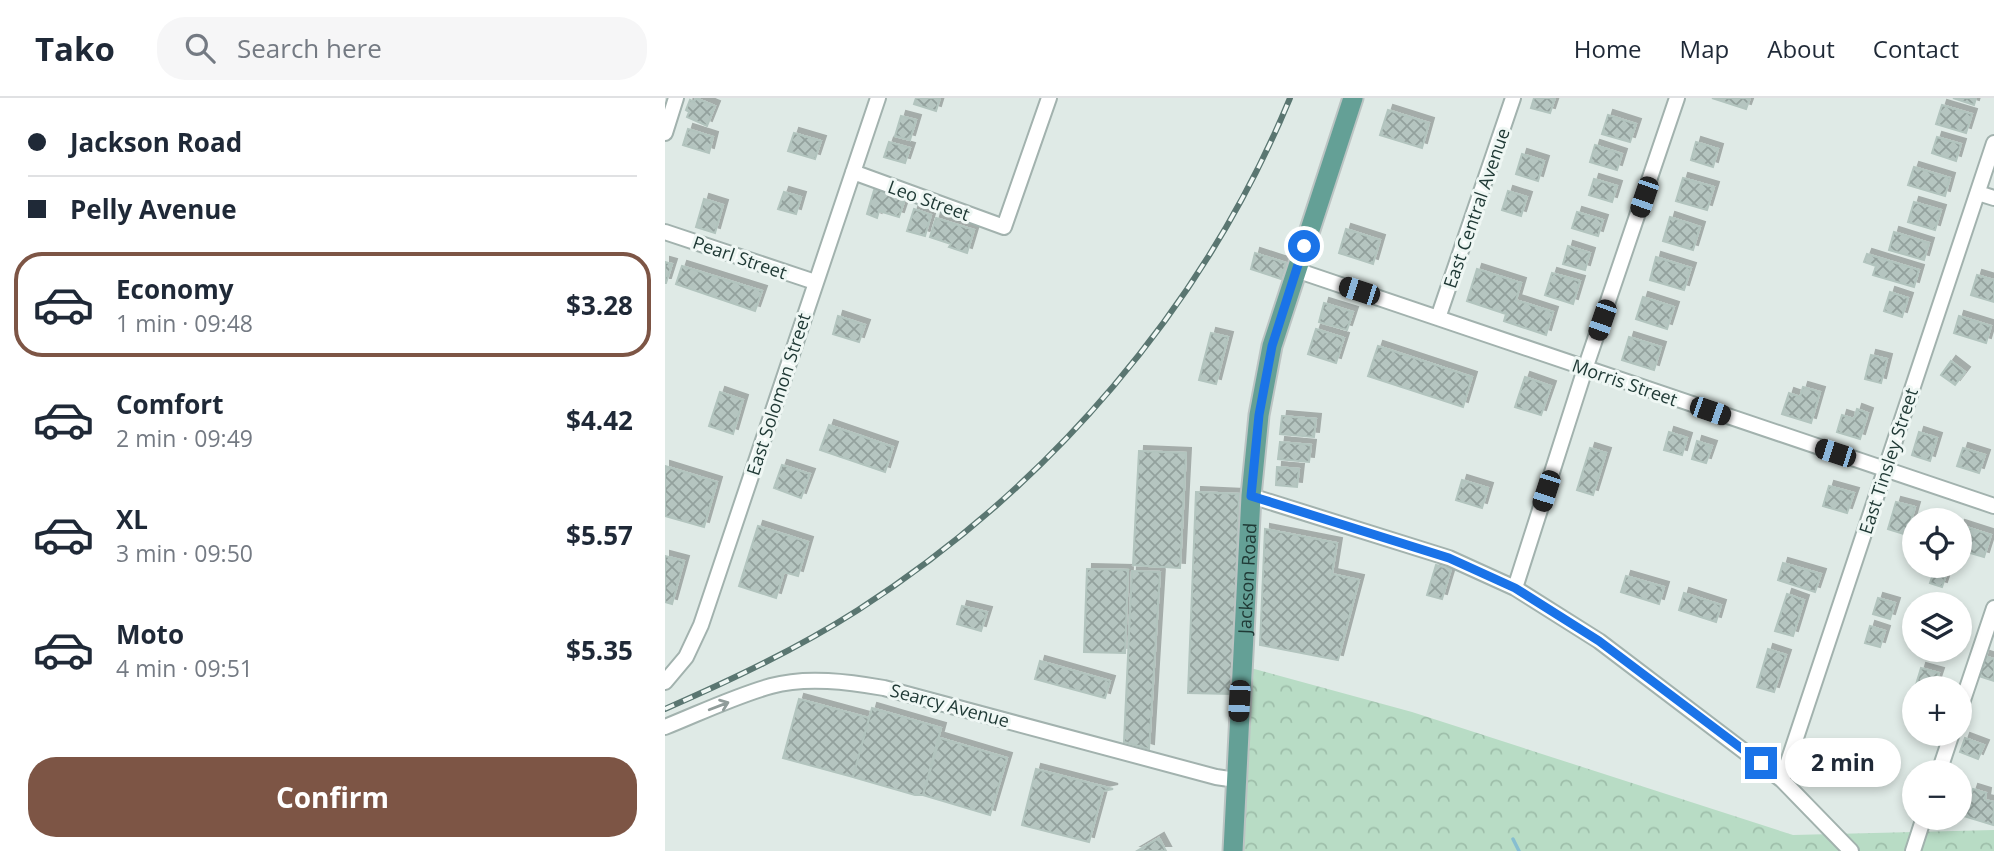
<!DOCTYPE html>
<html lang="en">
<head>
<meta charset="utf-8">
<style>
	:root { --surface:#fff; --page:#f6f6f7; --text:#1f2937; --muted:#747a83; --line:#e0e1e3; --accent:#7d5545 }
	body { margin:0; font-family:"Open Sans",sans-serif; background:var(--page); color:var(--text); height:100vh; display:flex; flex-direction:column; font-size:26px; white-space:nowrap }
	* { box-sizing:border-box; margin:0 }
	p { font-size:23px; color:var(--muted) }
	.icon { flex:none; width:38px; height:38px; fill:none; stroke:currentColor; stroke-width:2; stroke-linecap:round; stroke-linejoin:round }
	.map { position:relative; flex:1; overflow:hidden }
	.drawer { display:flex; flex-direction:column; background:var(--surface); width:665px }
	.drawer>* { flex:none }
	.top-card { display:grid; align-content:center; height:154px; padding:0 28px; background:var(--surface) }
	.controls { position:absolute; left:1237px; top:410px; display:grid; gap:14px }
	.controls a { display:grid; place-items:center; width:70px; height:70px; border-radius:50%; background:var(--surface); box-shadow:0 4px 10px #0003; font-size:35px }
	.end { position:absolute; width:32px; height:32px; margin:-16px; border:9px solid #1a73e8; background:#fff; box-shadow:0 0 0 4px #fff }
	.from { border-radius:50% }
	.bubble { position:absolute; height:49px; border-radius:24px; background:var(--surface); box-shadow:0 4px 10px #0003; font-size:23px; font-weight:700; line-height:49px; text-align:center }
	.car { position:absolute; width:21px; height:42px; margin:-21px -10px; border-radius:9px; box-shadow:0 0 5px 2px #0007; background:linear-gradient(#222 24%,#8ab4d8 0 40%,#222 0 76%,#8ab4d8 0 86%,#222 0) }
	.top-card b { display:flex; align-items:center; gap:24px; height:66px; font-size:26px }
	.top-card b+b { border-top:2px solid var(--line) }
	.top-card i { width:18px; height:18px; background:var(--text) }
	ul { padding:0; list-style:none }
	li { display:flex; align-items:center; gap:21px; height:105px; margin:0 14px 10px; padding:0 14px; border:4px solid transparent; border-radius:28px }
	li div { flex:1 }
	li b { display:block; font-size:26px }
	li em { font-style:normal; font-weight:700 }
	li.on { border-color:var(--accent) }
	li>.icon { width:63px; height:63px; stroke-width:1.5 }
	.button { display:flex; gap:14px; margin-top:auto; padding:14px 28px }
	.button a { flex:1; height:80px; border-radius:28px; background:var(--accent); color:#fff; font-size:28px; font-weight:700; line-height:80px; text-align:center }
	header { display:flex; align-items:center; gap:42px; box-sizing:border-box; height:98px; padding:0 35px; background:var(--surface); border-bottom:2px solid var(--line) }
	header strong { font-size:33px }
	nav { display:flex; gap:38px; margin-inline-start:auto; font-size:24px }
	.search { width:490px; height:63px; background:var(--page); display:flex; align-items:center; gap:18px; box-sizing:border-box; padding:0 24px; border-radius:28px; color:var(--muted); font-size:26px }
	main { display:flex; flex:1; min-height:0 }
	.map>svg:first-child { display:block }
	.forest { fill:url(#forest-crowns) }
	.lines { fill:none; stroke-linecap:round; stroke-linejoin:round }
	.stream { stroke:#87bed0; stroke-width:3.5 }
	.building { fill:url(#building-cross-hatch); stroke:#b2c4be; stroke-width:2; filter:url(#shadow) }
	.minor-casing { stroke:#a2b2ae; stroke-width:18 }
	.major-casing { stroke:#bcc4c3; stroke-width:23 }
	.minor { stroke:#fff; stroke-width:14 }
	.major { stroke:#64a096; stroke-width:19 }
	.rail-casing { stroke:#5a7671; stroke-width:6 }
	.rail { stroke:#eff7f4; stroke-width:3.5; stroke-dasharray:10; stroke-linecap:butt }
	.oneway { stroke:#909c9a }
	.route { stroke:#1a73e8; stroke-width:9 }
	.labels { text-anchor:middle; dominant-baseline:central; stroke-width:6; stroke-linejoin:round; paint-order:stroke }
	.street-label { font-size:18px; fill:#203a36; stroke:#eff7f4 }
</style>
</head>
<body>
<header>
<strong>Tako</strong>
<div class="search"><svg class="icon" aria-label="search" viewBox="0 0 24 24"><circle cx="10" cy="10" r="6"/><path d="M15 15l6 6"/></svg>Search here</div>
<nav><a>Home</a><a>Map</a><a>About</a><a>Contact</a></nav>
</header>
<main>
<section class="drawer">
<div class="top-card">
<b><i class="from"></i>Jackson Road</b>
<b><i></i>Pelly Avenue</b>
</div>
<ul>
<li class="on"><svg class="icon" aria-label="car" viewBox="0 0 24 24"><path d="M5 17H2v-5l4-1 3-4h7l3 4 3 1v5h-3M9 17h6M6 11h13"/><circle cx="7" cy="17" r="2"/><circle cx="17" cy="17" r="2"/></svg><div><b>Economy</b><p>1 min · 09:48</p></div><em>$3.28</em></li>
<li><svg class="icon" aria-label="car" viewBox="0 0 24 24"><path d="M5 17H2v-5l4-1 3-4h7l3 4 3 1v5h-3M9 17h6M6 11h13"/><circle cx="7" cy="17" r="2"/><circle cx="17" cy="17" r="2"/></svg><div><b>Comfort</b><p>2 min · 09:49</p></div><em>$4.42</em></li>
<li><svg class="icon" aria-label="car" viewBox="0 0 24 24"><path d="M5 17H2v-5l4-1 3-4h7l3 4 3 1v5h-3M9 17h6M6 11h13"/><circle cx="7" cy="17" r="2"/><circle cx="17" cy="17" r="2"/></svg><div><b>XL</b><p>3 min · 09:50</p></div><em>$5.57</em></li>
<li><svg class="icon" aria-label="car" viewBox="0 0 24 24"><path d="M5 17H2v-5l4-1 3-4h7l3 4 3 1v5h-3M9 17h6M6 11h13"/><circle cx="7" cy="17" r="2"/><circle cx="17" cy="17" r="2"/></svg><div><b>Moto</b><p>4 min · 09:51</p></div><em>$5.35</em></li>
</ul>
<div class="button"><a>Confirm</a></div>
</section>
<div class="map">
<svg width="1329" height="753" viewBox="0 0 1329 753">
	<defs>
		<pattern id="forest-crowns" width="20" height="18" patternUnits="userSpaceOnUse" patternTransform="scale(1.75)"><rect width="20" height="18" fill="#b8dcc5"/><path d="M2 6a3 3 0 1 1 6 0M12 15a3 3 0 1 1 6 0" fill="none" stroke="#9ebeaa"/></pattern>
		<pattern id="building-cross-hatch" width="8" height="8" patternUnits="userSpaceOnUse" patternTransform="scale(1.75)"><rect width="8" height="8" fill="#b5c5c0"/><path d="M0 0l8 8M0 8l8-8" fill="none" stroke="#93a19d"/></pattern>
		<filter id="shadow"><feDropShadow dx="5" dy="-5" stdDeviation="0" flood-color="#0004"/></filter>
	</defs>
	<rect width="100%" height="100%" fill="#dfeae6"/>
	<!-- forest -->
	<path class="forest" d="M582,569L747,614L1128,737L1329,732V753H576Z"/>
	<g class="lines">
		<!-- stream -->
		<path class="stream" d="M848,741L854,753"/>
	</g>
	<!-- building -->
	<path class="building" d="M31,0L50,8L42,28L22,19L24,14L21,12L25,2L29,4Z
		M251,0H275L271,13L249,6Z
		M869,0H890L885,15L866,10Z
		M1047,0H1085L1081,11Z
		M1288,0H1311L1309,7Z
		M1277,7L1307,16L1301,35L1271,26Z
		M723,12L764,25L757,50L715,37Z
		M943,17L971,26L965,44L937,36Z
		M236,18L251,22L245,42L230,38Z
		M23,31L48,39L44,55L18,47Z
		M129,35L156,43L150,61L123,53Z
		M1272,39L1296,46L1291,63L1267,55Z
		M224,44L245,50L240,65L219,59Z
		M1031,44L1053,51L1048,69L1026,62Z
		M930,47L957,56L952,72L925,64Z
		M857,56L879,63L873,83L851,76Z
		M1249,69L1285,80L1280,98L1243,87Z
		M1018,80L1049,89L1042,112L1011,103Z
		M929,81L952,88L947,104L924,97Z
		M210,89L241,98L234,119L214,113L212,120L202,116Z
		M843,93L862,99L856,118L837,112Z
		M119,94L136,99L131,116L113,111Z
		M39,101L58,107L50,135L31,129Z
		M1249,104L1276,112L1270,132L1243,124Z
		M249,111L266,117L260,138L242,133Z
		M912,114L938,122L933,138L907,130Z
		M1005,119L1035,129L1028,152L998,143Z
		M271,120L309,132L302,155L284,149L286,146L265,139Z
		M681,131L715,142L708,166L674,155Z
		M1229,134L1264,145L1259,162L1224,152Z
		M903,148L925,155L920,172L898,166Z
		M590,155L621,165L616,181L586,171Z
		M1202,156L1254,172L1249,189L1208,177L1211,168L1199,164Z
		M991,159L1026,170L1019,192L985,182Z
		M0,164L7,166L1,185H0Z
		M17,168L97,193L90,213L11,186Z
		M812,171L856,185L851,202L888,214L881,237L839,223L841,216L802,203Z
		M887,175L915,183L908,206L880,197Z
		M1312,177L1329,182V204L1306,197Z
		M1225,194L1243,200L1237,219L1219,213Z
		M978,199L1009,209L1002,231L971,221Z
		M659,205L688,214L682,232L654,224Z
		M173,218L200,227L194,244L168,236Z
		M1294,218L1326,228L1321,245L1289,235Z
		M651,231L679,240L671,265L643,256Z
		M546,235L563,239L551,286L534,282Z
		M964,239L996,249L989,272L957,262Z
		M713,248L807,279L798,309L703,278Z
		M1206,257L1222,261L1216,285L1200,281Z
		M1286,263L1300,274L1290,287L1276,277Z
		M860,279L886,288L876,317L850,309Z
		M1138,289L1155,294L1146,325L1117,316L1124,295L1135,299Z
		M55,294L78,302L68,336L44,328Z
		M1192,311L1203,315L1195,341L1172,334L1177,317L1189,321Z
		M617,318L651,321L649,339L615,336Z
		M164,327L228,349L220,374L155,352Z
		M1004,334L1022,340L1017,357L999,352Z
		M1254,334L1272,340L1265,363L1247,357Z
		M1032,343L1047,348L1041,365L1027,361Z
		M615,344L646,347L644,364L613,361Z
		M925,350L941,355L928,397L912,392Z
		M1298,350L1320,357L1314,375L1292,368Z
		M474,353L521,355L515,470L468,467Z
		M117,367L145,376L136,400L109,390Z
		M0,368L52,384L39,429L0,418Z
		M612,369L634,371L632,389L611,387Z
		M797,382L823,390L817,410L791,402Z
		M1164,388L1189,395L1182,415L1158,408Z
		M531,394L574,396L567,596L523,595Z
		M1231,404L1250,409L1242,437L1223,431Z
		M1295,427L1326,437L1319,459L1295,452Z
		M93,428L143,444L133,478L119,474L111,500L74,488Z
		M600,431L672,445L667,476L694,482L673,562L595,547Z
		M0,458L19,463L7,506L0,504Z
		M1118,465L1156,476L1150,494L1113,482Z
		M771,467L786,471L777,501L762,497Z
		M1270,470L1282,474L1277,489L1265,485Z
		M422,471L463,472L460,555L419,554Z
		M467,473L495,474L484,651L459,644Z
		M961,478L999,489L994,506L956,494Z
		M1019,495L1056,507L1051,524L1014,512Z
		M1122,496L1139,502L1128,538L1110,533Z
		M1213,500L1230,505L1225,521L1208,516Z
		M297,508L322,514L316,533L292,526Z
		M1205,528L1220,533L1215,549L1200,545Z
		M1103,551L1121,557L1109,594L1092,589Z
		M1320,558L1329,561V583L1314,578Z
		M375,563L445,583L440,600L370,581Z
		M1256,570L1274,575L1269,590H1250Z
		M134,601L204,620L188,679L118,660Z
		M207,610L276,630L258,697H250L188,679Z
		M275,640L342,660L325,717L258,697Z
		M1300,640L1319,647L1313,661L1295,654Z
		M371,671L448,691L438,693L424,744L357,727Z
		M1308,691L1321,695L1320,702L1329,704L1328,727L1299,718Z
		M494,740L501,753H472Z"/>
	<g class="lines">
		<defs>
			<path id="minor" d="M0,35L11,0
				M188,74L339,129L384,0
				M1313,95L1329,100
				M0,134L150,184
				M631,172L1329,408
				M773,220L848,0
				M586,398L784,460L850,490L934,543L1117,682L1186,753
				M850,490L920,271L1012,0
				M0,584L21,559L36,527L213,0
				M1295,611L1329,510
				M0,629C35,615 70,598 106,588C142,578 184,584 219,590L551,679L571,682
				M1274,674L1287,635
				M1117,682L1329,45
				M1248,753L1259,719"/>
			<g id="major">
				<path id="s1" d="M568,753L586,398L594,317L607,248L688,0"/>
			</g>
		</defs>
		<!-- minor casing -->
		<use href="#minor" class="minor-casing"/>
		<!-- major casing -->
		<use href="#major" class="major-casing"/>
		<!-- minor -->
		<use href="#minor" class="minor"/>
		<!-- major -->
		<use href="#major" class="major"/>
		<defs>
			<path id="rail" d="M0,611C66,582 132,551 193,512C383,390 539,209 625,0"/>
		</defs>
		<!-- rail casing -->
		<use href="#rail" class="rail-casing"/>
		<!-- rail -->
		<use href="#rail" class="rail"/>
	</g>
	<!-- one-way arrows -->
	<defs><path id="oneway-shaft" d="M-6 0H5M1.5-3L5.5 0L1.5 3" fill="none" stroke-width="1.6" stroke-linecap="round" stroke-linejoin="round" transform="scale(1.75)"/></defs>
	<use class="oneway" href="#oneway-shaft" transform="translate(54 608) rotate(-21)"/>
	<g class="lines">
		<!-- route -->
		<path class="route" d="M639,148L607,248L594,317L586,398L784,460L850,490L934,543L1096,665"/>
	</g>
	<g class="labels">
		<!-- street labels -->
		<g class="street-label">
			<text transform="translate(264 102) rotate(20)">Leo Street</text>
			<text transform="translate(811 110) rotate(-71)">East Central Avenue</text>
			<text transform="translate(75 159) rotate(19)">Pearl Street</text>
			<text transform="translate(960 284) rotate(19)">Morris Street</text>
			<text transform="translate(113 296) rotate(-72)">East Solomon Street</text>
			<text transform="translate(1223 363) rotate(-72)">East Tinsley Street</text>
			<text stroke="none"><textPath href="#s1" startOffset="273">Jackson Road</textPath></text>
			<text transform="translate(285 607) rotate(15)">Searcy Avenue</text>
		</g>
	</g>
</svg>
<div class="controls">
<a><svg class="icon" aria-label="locate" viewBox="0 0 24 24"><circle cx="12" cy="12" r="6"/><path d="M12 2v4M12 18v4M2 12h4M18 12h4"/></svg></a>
<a><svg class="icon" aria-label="layers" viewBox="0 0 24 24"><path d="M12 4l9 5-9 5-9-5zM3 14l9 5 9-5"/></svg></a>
<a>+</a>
<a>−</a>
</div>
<i class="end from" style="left:639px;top:148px"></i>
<i class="end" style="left:1096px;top:665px"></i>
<div class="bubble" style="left:1120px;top:640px;width:116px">2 min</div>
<i class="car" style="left:979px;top:99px;rotate:199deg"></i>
<i class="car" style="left:694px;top:193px;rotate:288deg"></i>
<i class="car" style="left:937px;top:222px;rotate:199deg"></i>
<i class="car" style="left:1045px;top:313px;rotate:109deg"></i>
<i class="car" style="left:1170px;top:355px;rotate:288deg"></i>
<i class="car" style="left:881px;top:393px;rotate:198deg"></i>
<i class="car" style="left:574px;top:603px;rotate:183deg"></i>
</div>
</main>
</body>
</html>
